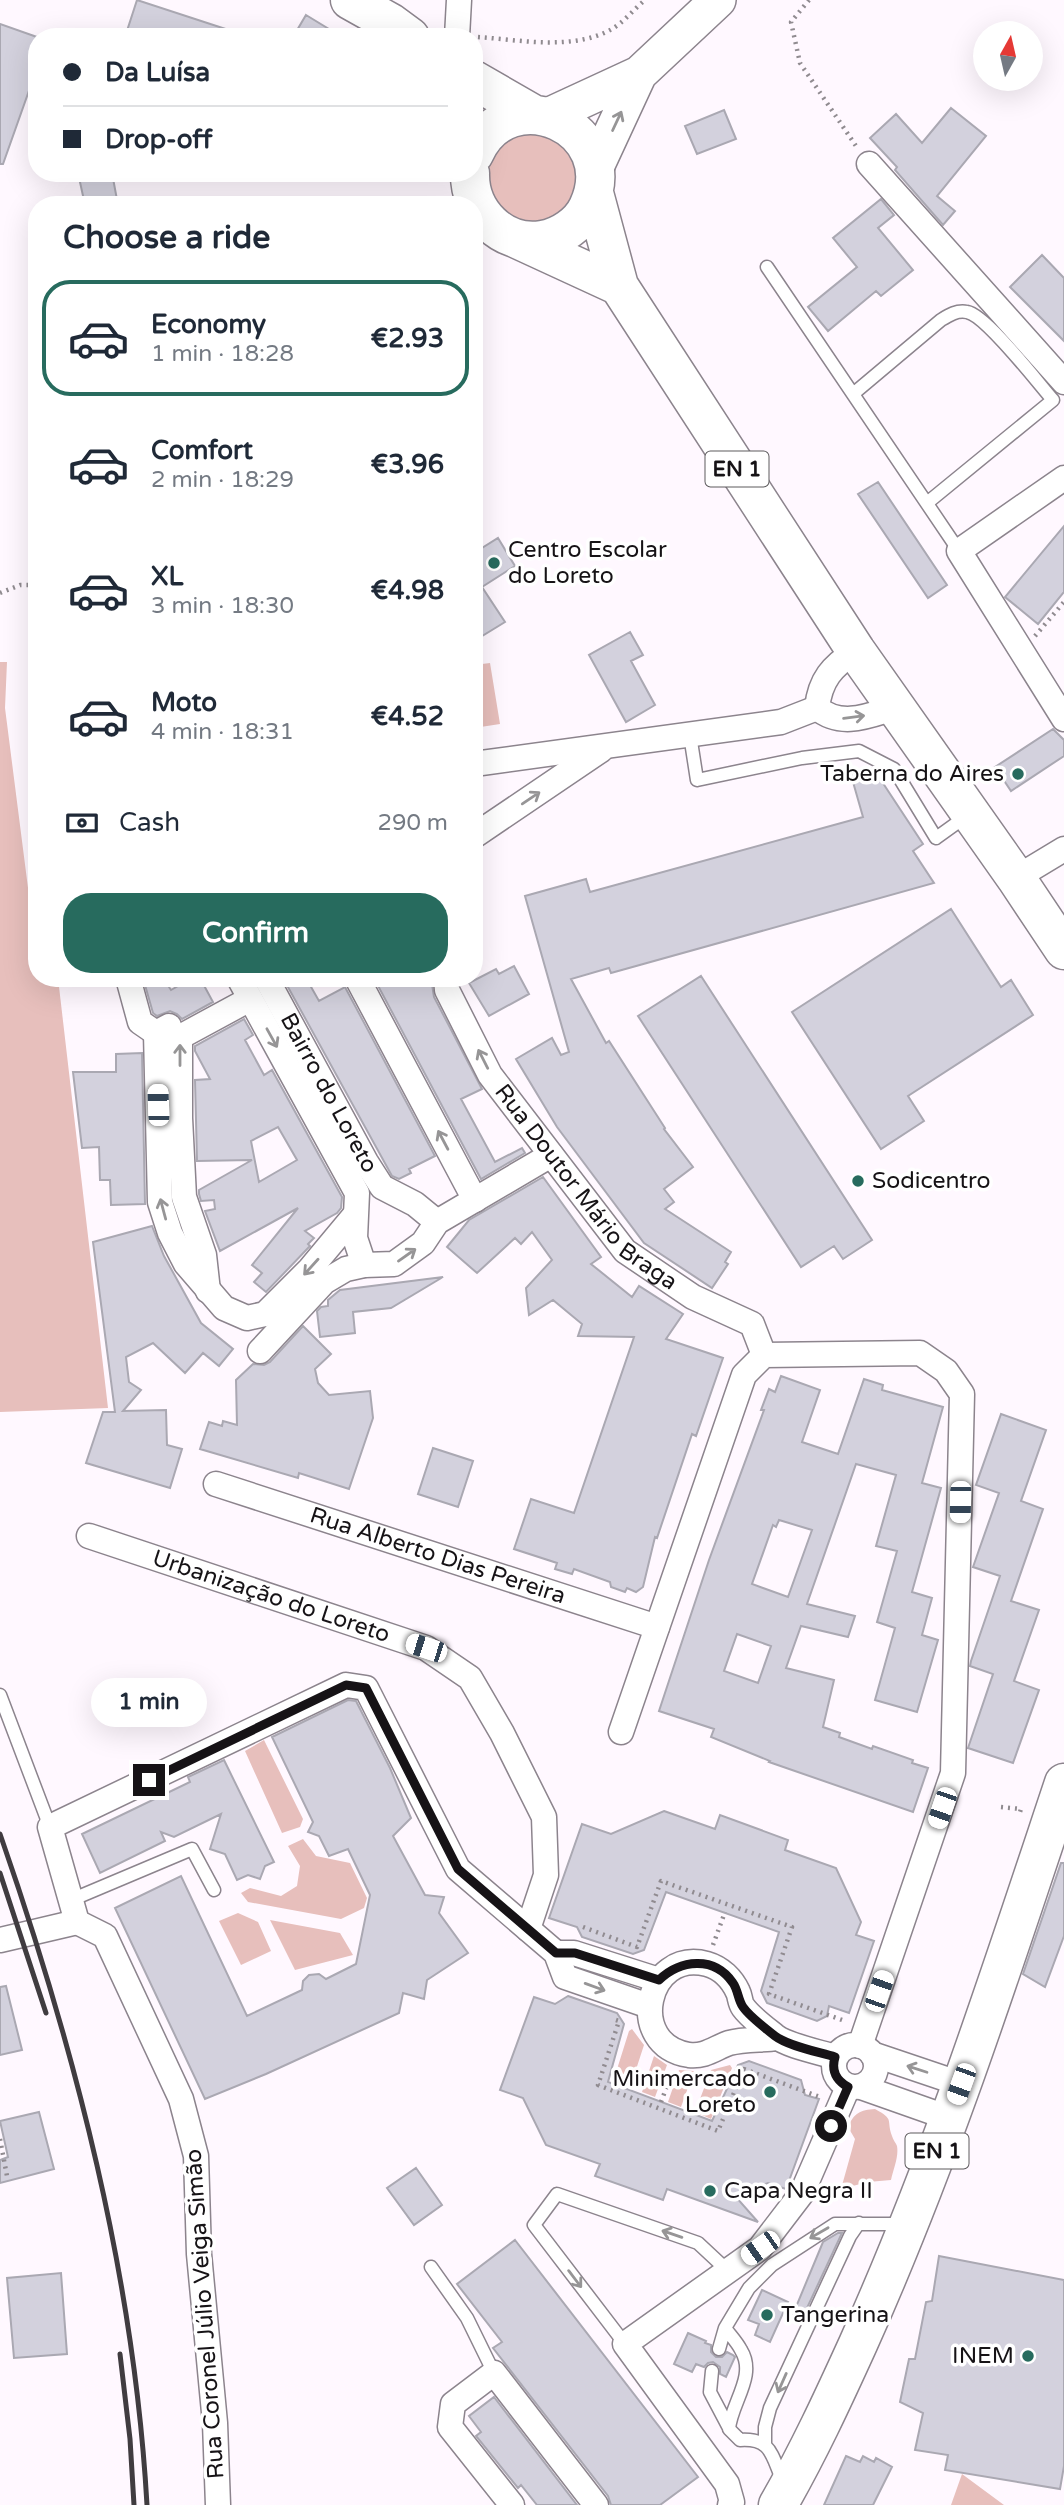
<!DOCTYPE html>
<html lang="en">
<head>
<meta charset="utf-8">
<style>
	:root { --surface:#fff; --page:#f6f6f7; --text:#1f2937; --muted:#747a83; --line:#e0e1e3; --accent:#276b5e }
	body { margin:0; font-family:"Varela Round",sans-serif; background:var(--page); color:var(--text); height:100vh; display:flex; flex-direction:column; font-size:26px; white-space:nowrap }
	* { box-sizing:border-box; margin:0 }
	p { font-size:23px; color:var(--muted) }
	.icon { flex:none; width:38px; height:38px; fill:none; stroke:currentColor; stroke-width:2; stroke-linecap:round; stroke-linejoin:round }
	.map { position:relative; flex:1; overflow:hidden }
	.details { position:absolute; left:28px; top:196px; width:455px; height:791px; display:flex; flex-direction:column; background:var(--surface); border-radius:28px; box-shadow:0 7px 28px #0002 }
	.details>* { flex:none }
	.hud { position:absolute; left:28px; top:28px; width:455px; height:154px; border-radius:28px; box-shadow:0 7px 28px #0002; display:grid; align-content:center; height:154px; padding:0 35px; background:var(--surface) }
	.needle { width:46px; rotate:8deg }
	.buttons { position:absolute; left:973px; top:21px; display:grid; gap:14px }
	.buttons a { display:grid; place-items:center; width:70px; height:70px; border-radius:50%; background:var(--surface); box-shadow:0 7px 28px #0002; font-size:35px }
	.end { position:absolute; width:32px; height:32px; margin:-16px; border:9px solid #161316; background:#fff; box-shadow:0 0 0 4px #fff }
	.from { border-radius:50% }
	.bubble { position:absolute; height:49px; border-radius:24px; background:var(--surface); box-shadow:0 7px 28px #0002; font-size:23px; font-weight:700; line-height:49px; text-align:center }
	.car { position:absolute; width:21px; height:42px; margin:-21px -10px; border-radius:9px; box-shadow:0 0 5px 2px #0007; background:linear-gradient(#fff 24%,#345 0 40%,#fff 0 76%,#345 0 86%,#fff 0) }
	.hud b { display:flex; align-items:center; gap:24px; height:66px; font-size:26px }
	.hud b+b { border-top:2px solid var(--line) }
	.hud i { width:18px; height:18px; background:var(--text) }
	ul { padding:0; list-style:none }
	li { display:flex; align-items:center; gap:21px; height:116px; margin:0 14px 10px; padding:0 21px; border:4px solid transparent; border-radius:28px }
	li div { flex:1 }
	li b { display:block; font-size:26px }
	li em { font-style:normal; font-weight:700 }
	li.active { border-color:var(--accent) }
	li>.icon { width:63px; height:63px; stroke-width:1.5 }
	h2 { padding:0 35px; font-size:32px; line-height:84px }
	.pay { display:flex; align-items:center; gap:18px; height:77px; padding:0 35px; font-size:26px }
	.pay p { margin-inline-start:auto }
	.primary-button { display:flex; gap:14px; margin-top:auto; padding:14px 35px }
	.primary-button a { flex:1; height:80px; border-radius:28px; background:var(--accent); color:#fff; font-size:28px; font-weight:700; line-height:80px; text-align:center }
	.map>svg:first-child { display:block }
	.green { fill:#e7bfbc }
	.building { fill:#d3d1dd; stroke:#aaa8b2; stroke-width:2; fill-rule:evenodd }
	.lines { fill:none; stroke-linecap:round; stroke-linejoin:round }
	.service-casing { stroke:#8c848d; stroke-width:15 }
	.minor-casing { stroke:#8c848d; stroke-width:27 }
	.secondary-casing { stroke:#8c848d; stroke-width:38 }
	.primary-casing { stroke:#8c848d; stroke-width:41 }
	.path { stroke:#908b90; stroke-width:4.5; stroke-dasharray:2 5; stroke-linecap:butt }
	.service { stroke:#fff; stroke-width:12 }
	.minor { stroke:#fff; stroke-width:24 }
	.secondary { stroke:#fff; stroke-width:35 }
	.primary { stroke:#fff; stroke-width:38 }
	.rail { stroke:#403c40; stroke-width:5 }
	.oneway { stroke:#969596 }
	.route { stroke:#161316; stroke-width:9 }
	.poi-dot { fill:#276b5e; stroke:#fff; stroke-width:2.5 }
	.labels { text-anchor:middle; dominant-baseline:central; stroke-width:7; stroke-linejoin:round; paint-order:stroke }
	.shield { fill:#fff; stroke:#5c5a5c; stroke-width:2 }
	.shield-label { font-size:21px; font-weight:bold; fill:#161316 }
	.poi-label { font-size:23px; fill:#161316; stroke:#fff; text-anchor:start }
	.street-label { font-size:23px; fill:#161316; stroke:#fff }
</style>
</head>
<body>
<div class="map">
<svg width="1064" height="2505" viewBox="0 0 1064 2505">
	<rect width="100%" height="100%" fill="#fff8ff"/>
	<!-- green -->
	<path class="green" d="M524,126L570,140L584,187L552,223L519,225L485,190L486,157Z
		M0,662H7L5,708L33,927H37V978H58L108,1408L0,1412Z
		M490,663L500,724L474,728V665Z
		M264,1740L303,1819L300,1827L282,1833L245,1751Z
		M303,1839L316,1856L350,1863L367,1898L364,1908L341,1919L248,1902L241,1893L250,1888L281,1896L297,1886L300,1866L288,1846Z
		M238,1913L258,1922L271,1951L241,1965L219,1921Z
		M270,1920L340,1933L353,1955L295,1970Z
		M632,2029L644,2045L630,2088L613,2082L629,2031Z
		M654,2056L667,2065L655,2097L642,2092Z
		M730,2065L732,2068L711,2119L695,2112L711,2070Z
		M679,2070L694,2071L681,2107L668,2102Z
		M875,2109C895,2120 886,2119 892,2136C893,2140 896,2143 897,2146C899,2157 893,2170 891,2180L868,2182L841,2189L855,2139L848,2127C854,2113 860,2110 875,2109Z
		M962,2474L1004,2505H951Z"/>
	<!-- building -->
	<path class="building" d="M137,0L241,34V37H125Z
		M306,15L342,37H293Z
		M0,24L37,37V68L3,164H0Z
		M951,108L986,136L937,196L955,211L943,225L895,170L897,167L870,138L896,114L922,143Z
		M724,110L736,139L697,154L685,126Z
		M78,173H112L118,205H85Z
		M881,199L894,215L878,228L913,270L881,296L876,291L828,331L808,307L857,267L833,238Z
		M1042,255L1064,278V341L1010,287Z
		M878,482L947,585L928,598L858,494Z
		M1064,526V592L1038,624L1005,597Z
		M498,538L515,566L482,587L505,622L474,641V553Z
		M630,632L643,655L631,661L655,705L626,722L589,655Z
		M1053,729L1064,740V756L1011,791L995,767Z
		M873,768L923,844L913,851L934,883L611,973L609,968L571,979L606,1043L609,1041L665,1128L664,1129L693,1167L664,1189L674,1202L665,1209L731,1252L725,1262L728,1264L712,1288L644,1243L557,1127L516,1059L552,1038L561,1055L569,1052L525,896L586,879L590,892L863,817L851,775Z
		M951,909L1001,987L1011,980L1033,1015L908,1096L924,1121L881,1149L792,1012Z
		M514,966L529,994L489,1016L469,983L496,969L499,974Z
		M701,976L872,1240L843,1259L834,1246L801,1267L638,1016Z
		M143,978H163L171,990L192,978H200L213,1002L182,1019L177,1014L170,1011L157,1016L153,1013Z
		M283,978H306L319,1001L345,987L435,1156L409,1169L411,1173L399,1179L392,1176Z
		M383,978H431L434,997L482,1089L461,1099L495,1162L522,1148L525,1153L481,1179L376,982Z
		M244,1019L253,1035L245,1040L264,1075L272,1070L342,1197L341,1208L337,1213L305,1231L314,1238L308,1244L310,1246L266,1292L254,1282L262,1273L252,1265L298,1208L220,1251L205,1211L215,1209L214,1200L201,1201L199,1194V1190L252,1160L197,1161L195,1080L210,1079L195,1051V1046ZM278,1127L297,1160L259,1182L251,1141Z
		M142,1053L145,1204L111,1205L110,1180H100L99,1147L82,1148L73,1072H116V1054Z
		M543,1177L601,1257L591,1264L632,1297L639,1286L683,1314L666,1339L723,1358L696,1436L692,1434L657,1538L655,1537L643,1587L636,1592L627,1588L625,1592L611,1587L610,1582L574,1569L572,1574L555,1569L557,1563L514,1549L531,1499L574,1513L634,1337L578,1336L582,1324L553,1300L529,1315L526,1288L552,1260L532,1232L521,1244L515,1238L477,1273L447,1247L469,1220Z
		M152,1226L164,1256L201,1323L233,1349L219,1366L203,1353L185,1373L153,1343L126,1357L129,1382L141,1390L123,1411L166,1410L167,1445L182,1449L170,1488L86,1463L103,1412H115L93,1242Z
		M443,1277L391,1308L353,1312L355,1333L320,1337L317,1311L321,1307L328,1306V1300L340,1290Z
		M303,1326L331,1354L315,1369L318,1383L329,1395L370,1391L373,1418L349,1489L299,1473L298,1478L200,1449L209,1422L222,1426L223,1421L237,1425L236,1380L253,1364L264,1365L270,1362Z
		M781,1376L820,1390L802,1442L838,1454L864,1379L883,1385L882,1390L943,1407L922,1483L941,1488L912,1592L932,1598L922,1635L938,1640L917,1712L875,1700L895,1628L877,1622L897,1551L876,1546L896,1475L856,1464L807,1604L855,1616L848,1637L801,1626L786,1668L834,1680L823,1727L840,1733L839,1737L872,1749L873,1746L913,1760L912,1763L928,1768L913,1812L769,1762L770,1761L711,1737L714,1729L659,1711L709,1560L764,1410H761L769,1389L775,1392ZM779,1520L812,1530L788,1597L752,1584L773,1525L776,1527ZM737,1634L771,1646L758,1683L724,1671Z
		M1001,1414L1046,1430L1021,1501L1043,1509L1011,1601L1039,1610L1014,1681L1039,1690L1013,1763L968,1748L993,1674L970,1666L971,1661L1000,1576L973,1567L999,1493L976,1485Z
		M433,1448L473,1461L458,1507L418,1494Z
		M348,1700L356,1701L390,1768L411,1818L393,1836L425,1895L444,1897L439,1913L468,1953L427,1980L424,1999L403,1993L399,2013L266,2074L205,2099L115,1908L181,1876L247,2016L302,1990L303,1981L309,1975L319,1974L326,1979L356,1964L370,1895L348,1849L329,1856L319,1836L308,1832L313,1822L272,1737Z
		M224,1760L274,1862L265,1866L260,1879L248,1875L237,1880L225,1854L210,1849L221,1814L174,1837L161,1832L165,1841L100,1873L82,1834L190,1782L188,1777Z
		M664,1811L715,1829L720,1815L788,1840L785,1850L836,1868L861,1922L856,1935L874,1941L849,2013L829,2006L827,2016L817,2021L767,2003L761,1991L779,1932L666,1892L644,1950L633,1954L582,1937L577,1927L549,1918L582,1824L611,1834Z
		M1061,1863H1064V1936L1045,1987L1023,1974Z
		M6,1986L22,2050L0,2055V1987Z
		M568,1996L617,2013L624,2024L608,2082L712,2121L738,2065L749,2061L801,2080L805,2095L819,2099L786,2189L768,2183L735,2196L758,2222L667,2189L663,2200L595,2176L600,2164L546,2145L523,2098L500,2090L534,1997L555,2004Z
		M39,2112L54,2169L0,2183V2160L8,2157L0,2121Z
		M416,2168L442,2205L414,2225L387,2188Z
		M838,2233H842L800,2323L791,2319L823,2242Z
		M515,2240L698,2477L660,2505H611L608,2496L493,2348L502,2342L457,2284Z
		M939,2256L1064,2280V2466L1060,2489L945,2470L948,2455L915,2450L923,2413L900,2402L909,2359H915L926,2302L932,2301Z
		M61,2273L67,2354L14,2358L7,2278Z
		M762,2290L788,2302L770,2342L755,2335L759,2324L748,2320Z
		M688,2333L706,2341L705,2343L711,2345V2352L716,2357H722L727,2352L733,2355L735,2357L726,2377L720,2374V2367L713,2362L708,2363L704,2367L696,2364L692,2372L674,2364Z
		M494,2397L577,2505H537L521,2485L518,2488L476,2436L481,2432L469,2416Z
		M846,2456L860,2462L863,2456L874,2462L876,2458L892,2467L873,2505H824Z"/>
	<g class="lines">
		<defs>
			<path id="service" d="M767,267L959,551
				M853,394L941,320C949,315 957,310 967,312C986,315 1038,383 1053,400L927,503
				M690,735L697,780L802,758L859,751L894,769L936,838L968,815
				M0,1695L50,1827
				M71,1900L192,1849L214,1890
				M431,2267L467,2318L494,2373
				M625,2344L534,2225L557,2194L698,2243L728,2271
				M719,2349L725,2328
				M712,2371L710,2392L729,2428
				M765,2443V2427L770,2408L850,2236L859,2223
				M783,2481C771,2455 772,2438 740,2440L729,2429C731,2403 757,2376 741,2350C737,2342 730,2335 725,2328L749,2288L772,2265L835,2224H905"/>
			<g id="minor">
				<path d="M457,37L459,0"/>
				<path d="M869,164L1064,382"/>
				<path d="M1064,478L959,551L1064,719"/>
				<path d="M817,708C841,728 868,716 894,708"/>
				<path d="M817,708C820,680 832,666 856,651"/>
				<path d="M474,764L781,722L817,708"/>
				<path d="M474,836L601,750"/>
				<path d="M1016,878L1064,849"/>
				<path d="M128,978L140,1022L156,1033L169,1026"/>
				<path d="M239,978L357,1193L355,1238L364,1265"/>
				<path id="s1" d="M266,978L366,1162L382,1187L415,1204L437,1222"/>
				<path d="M357,978L475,1200"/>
				<path id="s2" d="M446,978L447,990L490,1075L625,1251L693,1297L752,1324L764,1355"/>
				<path d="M156,1033L160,1202L170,1233L186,1264L224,1308L247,1318L265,1314L310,1269L355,1215"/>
				<path d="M208,1291L204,1255L184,1197L180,1118V1037L250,999"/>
				<path d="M260,1351L324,1282L346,1269L364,1265L394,1264L423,1243L437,1222L551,1155"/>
				<path id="s3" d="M216,1484L657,1627"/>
				<path id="s4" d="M89,1536L426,1648L470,1678L502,1733L544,1817L546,1875L528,1929"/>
				<path d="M621,1732L744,1375L764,1355L920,1353L946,1371L962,1394L953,1773L860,2046"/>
				<path d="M0,1940L77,1922"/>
				<path d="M556,1953H574L659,1980"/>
				<path d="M777,2038C762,2040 743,2039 729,2043C715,2048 705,2057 689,2055C625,2045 646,1948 707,1964C721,1968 732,1979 738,1992C740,1996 740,2003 743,2007C750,2017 765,2028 775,2036C788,2046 819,2052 835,2057"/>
				<circle cx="855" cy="2066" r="21"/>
				<path d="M872,2054L961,2084"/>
				<path d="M861,2087L949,2118"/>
				<path d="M218,2505L215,2423L199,2254L196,2156L181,2099L105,1936L77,1922L50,1827L346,1685L366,1688L458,1869L556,1953L565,1977L649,2006"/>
				<path d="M512,2505L450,2427L453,2404L494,2373L596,2505"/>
				<path d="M730,2505L732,2502L727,2484L625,2344L760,2248L802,2193L848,2087"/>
			</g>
			<path id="secondary" d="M548,116L639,74L718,0
				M595,169L639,74"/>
			<path id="primary" d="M350,0L391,23L410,37
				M474,80L533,114
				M470,173C469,212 502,246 542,240C561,237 580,224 588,207C625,128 509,75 474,154
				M594,193L619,286L856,651L1016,878L1064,950
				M517,239L619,286
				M778,2505C808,2453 833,2399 858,2344C940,2162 1001,1972 1064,1783"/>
		</defs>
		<!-- service casing -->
		<use href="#service" class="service-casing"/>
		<!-- minor casing -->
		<use href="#minor" class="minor-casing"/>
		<!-- secondary casing -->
		<use href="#secondary" class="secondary-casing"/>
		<!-- primary casing -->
		<use href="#primary" class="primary-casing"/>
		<!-- path -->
		<path class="path" d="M809,0L791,22L800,63L856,146
			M478,37C521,40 573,51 612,29C624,22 634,9 645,0
			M0,593L20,585H37
			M1035,636L1064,602
			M1001,1807L1021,1809L1019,1815
			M583,1927L637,1947L661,1881L792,1927L769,1994L845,2021
			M713,1945L725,1912
			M616,2020L619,2021L598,2085L718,2131L744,2069L820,2097
			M661,2102L673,2070
			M0,2139L7,2176"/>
		<!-- service -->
		<use href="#service" class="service"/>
		<!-- minor -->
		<use href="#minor" class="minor"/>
		<!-- secondary -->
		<use href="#secondary" class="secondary"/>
		<!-- primary -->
		<use href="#primary" class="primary"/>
		<!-- rail -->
		<path class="rail" d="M0,1834C75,2049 134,2276 147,2505
			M0,1873L46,2013
			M120,2354L130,2439L134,2505"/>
	</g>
	<!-- one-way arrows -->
	<defs><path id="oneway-shaft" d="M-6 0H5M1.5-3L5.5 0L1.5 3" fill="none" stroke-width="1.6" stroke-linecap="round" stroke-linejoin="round" transform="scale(1.75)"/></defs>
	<g class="oneway">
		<use href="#oneway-shaft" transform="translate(617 121) rotate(-65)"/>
		<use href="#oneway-shaft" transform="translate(854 717) rotate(-7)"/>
		<use href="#oneway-shaft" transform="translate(531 798) rotate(-34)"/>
		<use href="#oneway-shaft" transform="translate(272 1038) rotate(61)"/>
		<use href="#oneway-shaft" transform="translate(180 1055) rotate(-90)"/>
		<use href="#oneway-shaft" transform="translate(483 1059) rotate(-117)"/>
		<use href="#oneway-shaft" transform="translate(443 1140) rotate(-118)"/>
		<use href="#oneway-shaft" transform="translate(163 1209) rotate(-105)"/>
		<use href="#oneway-shaft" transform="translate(407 1255) rotate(-35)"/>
		<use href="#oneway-shaft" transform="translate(311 1267) rotate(132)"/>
		<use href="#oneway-shaft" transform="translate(595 1987) rotate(20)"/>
		<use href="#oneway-shaft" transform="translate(917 2069) rotate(-162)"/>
		<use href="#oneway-shaft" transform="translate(819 2233) rotate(150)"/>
		<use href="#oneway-shaft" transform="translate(672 2234) rotate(-161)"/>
		<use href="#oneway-shaft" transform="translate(575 2279) rotate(53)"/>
		<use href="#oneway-shaft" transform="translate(782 2383) rotate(114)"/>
	</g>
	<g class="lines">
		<!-- route -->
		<path class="route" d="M149,1780L346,1685L366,1688L458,1869L556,1953H575L659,1980C680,1960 714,1955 733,1983C738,1990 738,2000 743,2007C750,2017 765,2028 775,2036C788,2046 819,2052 835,2057C831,2071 836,2080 848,2087L831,2126"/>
	</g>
	<!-- markers -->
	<g class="poi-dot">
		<circle cx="494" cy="563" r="7"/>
		<circle cx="1018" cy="774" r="7"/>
		<circle cx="858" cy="1181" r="7"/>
		<circle cx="770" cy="2092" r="7"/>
		<circle cx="710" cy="2191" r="7"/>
		<circle cx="767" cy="2315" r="7"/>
		<circle cx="1028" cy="2356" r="7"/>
	</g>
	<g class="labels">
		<!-- shield labels -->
		<g class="shield">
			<rect x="705.5" y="451.5" width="63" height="35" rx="5"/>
			<rect x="905.5" y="2133.5" width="63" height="35" rx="5"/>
		</g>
		<g class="shield-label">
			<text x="737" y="469">EN 1</text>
			<text x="937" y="2151">EN 1</text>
		</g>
		<!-- poi labels -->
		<g class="poi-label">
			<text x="508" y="550">Centro Escolar<tspan x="508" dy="26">do Loreto</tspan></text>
			<text x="1004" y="774" text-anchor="end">Taberna do Aires</text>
			<text x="872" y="1181">Sodicentro</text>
			<text x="756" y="2079" text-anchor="end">Minimercado<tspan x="756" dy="26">Loreto</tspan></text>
			<text x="724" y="2191">Capa Negra II</text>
			<text x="781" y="2315">Tangerina</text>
			<text x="1014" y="2356" text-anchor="end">INEM</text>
		</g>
		<!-- street labels -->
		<g class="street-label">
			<text stroke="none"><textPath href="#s1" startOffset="131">Bairro do Loreto</textPath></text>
			<text stroke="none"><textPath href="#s2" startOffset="256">Rua Doutor Mário Braga</textPath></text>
			<text stroke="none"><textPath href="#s3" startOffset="233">Rua Alberto Dias Pereira</textPath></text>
			<text stroke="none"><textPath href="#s4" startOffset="192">Urbanização do Loreto</textPath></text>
			<text transform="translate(205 2314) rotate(-94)">Rua Coronel Júlio Veiga Simão</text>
		</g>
	</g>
</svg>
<div class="buttons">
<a><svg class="needle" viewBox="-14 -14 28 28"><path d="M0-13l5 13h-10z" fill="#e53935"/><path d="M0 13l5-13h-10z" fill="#747a83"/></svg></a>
</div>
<i class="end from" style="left:831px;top:2126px"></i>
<i class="end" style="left:149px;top:1780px"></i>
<div class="bubble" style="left:91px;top:1678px;width:116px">1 min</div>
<i class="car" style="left:158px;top:1105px;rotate:358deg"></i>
<i class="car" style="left:960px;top:1502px;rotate:181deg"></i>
<i class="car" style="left:426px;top:1648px;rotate:288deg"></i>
<i class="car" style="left:942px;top:1808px;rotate:199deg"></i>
<i class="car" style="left:879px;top:1991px;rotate:19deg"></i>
<i class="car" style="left:961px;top:2084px;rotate:200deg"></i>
<i class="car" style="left:760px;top:2248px;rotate:235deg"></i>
<div class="hud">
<b><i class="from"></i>Da Luísa</b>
<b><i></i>Drop-off</b>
</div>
<section class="details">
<h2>Choose a ride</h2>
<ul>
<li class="active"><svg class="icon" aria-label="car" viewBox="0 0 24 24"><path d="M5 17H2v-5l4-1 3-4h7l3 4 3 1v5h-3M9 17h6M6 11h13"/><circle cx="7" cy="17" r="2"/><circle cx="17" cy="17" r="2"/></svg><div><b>Economy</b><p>1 min · 18:28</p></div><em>€2.93</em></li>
<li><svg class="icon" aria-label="car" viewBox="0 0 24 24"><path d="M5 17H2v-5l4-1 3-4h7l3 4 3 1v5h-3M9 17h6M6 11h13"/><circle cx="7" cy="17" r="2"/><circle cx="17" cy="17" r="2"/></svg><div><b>Comfort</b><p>2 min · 18:29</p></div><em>€3.96</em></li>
<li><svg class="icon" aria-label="car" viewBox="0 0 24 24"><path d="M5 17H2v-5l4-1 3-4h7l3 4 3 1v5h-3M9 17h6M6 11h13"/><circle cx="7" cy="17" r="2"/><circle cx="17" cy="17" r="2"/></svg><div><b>XL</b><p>3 min · 18:30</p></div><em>€4.98</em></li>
<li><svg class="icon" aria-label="car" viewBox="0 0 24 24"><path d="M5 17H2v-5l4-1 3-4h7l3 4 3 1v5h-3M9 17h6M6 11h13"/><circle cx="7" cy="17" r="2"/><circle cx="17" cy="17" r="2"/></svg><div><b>Moto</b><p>4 min · 18:31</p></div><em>€4.52</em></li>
</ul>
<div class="pay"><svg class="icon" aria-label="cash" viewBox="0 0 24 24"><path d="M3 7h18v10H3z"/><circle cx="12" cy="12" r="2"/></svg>Cash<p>290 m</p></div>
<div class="primary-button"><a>Confirm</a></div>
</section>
</div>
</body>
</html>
